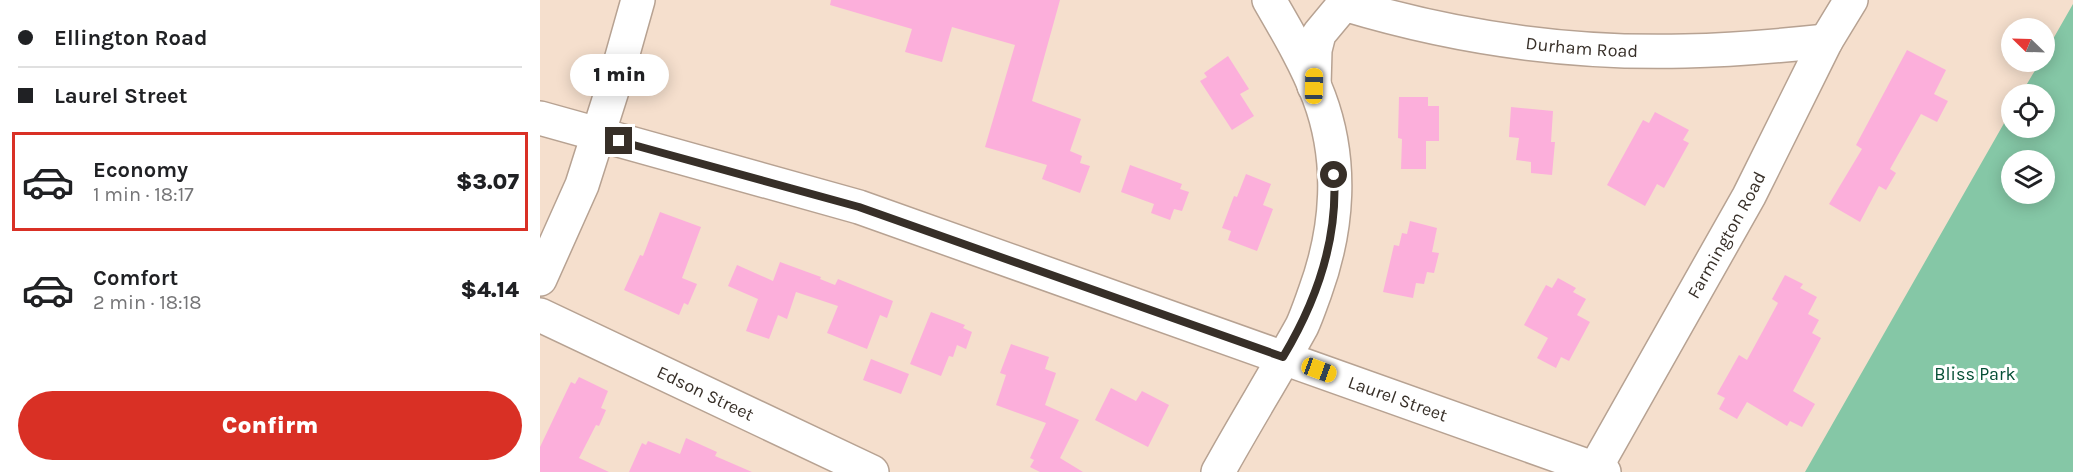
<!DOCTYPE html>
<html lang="en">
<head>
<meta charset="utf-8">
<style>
	:root { --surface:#fff; --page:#f6f6f6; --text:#202124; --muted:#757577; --line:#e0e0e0; --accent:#d93025 }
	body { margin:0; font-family:Karla,sans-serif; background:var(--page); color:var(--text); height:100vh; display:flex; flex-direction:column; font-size:22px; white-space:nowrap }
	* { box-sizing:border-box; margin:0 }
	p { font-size:20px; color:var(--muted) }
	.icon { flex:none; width:33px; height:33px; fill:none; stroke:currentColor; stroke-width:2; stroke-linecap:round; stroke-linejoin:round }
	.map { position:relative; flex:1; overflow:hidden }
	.drawer { display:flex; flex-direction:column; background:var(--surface); width:540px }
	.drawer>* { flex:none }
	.guide { display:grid; align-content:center; height:132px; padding:0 18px; background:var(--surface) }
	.needle { width:39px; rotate:293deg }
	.controls { position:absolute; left:1461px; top:18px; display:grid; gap:12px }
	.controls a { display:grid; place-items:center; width:54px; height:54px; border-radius:50%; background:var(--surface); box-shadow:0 3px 15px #0003; font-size:30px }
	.end { position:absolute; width:27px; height:27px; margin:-14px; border:8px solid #372f28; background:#fff; box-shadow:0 0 0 3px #fff }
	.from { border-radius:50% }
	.bubble { position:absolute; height:42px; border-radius:21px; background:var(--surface); box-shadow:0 3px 15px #0003; font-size:20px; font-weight:800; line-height:42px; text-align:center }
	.car { position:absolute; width:18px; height:36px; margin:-18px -9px; border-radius:8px; box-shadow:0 0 4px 2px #0007; background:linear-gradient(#f5c518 24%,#345 0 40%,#f5c518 0 76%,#345 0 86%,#f5c518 0) }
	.guide b { display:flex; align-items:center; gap:21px; height:57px; font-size:22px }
	.guide b+b { border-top:2px solid var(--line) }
	.guide i { width:15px; height:15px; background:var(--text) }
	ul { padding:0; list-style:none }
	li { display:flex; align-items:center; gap:18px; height:99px; margin:0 12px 9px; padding:0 6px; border:3px solid transparent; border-radius:0px }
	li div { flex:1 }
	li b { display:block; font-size:22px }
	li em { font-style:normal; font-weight:800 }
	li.selected { border-color:var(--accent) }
	li>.icon { width:54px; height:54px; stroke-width:1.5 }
	.action { display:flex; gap:12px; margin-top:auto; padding:12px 18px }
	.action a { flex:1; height:69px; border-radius:36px; background:var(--accent); color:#fff; font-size:24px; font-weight:800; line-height:69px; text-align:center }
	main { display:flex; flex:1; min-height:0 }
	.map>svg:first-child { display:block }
	.green { fill:#85c7a6; fill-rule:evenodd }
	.building { fill:#fcafdb }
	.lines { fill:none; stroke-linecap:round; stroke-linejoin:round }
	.minor-casing { stroke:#b7a292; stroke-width:36 }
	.major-casing { stroke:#b7a292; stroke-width:36 }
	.minor { stroke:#fff; stroke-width:33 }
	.major { stroke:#fff; stroke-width:33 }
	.route { stroke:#372f28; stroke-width:8 }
	.labels { text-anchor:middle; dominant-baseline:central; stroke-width:6; stroke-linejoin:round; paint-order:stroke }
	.street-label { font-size:18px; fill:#372f28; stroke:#fff }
	.park-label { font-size:18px; fill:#054f35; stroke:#fff }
</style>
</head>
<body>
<main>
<section class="drawer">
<div class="guide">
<b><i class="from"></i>Ellington Road</b>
<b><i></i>Laurel Street</b>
</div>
<ul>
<li class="selected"><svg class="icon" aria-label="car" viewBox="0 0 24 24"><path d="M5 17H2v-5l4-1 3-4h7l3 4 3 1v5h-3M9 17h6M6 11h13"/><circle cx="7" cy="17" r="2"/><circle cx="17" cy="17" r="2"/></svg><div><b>Economy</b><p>1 min · 18:17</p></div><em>$3.07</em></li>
<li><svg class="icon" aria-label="car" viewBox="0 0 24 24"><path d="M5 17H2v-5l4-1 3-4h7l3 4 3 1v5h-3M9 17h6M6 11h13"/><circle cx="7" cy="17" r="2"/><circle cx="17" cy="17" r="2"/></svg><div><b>Comfort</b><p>2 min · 18:18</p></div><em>$4.14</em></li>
</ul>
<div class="action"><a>Confirm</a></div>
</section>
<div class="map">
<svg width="1533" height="472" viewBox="0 0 1533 472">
	<rect width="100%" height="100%" fill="#f5dfcd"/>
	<!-- green -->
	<path class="green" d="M1533,4V472H1265L1471,111L1472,128H1504V94H1481L1500,62H1504L1505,53ZM1472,160H1504V194H1472Z"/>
	<!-- building -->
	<path class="building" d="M291,0H520L492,101L541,119L530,151L542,156L540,163L550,166L540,193L502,179L507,165L445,147L475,45L412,27L402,62L365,52L372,29L290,5Z
		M1367,50L1406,70L1394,94L1408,101L1397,122L1381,114L1350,169L1356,173L1346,190L1339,186L1320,222L1289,204L1322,149L1316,145Z
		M688,56L709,89L700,94L714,116L692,130L660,81L667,77L664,73Z
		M859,97H888V106H899V141H886V169H861L862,139L858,138Z
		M971,107L1013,111L1011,142H1015L1012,175L991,173V162L976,160L979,138L969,137Z
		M1115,112L1149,130L1143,140L1149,143L1124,188L1117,184L1105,206L1067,185L1103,120L1109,123Z
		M590,165L642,184L640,189L649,192L642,211L634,209L630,220L611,213L614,204L581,192Z
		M706,174L731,184L723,205L733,209L717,251L688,240L691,231L682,228L694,196L697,197Z
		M120,212L161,227L142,278L157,284L148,305L144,303L139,315L84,290L100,255L103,256Z
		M870,221L897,228L892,252L899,253L894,273L887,272L884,284L876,283L873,298L843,292L854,245L859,246L862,233L867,234Z
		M240,262L281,277L280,279L295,285L298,279L353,301L347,318L340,315L327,349L287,333L298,306L256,292L247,319L238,315L229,339L206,331L218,299L188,286L197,265L233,281Z
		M1245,275L1263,284L1260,288L1277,297L1268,314L1279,320L1272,333L1281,338L1253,391L1275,404L1262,427L1250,421L1247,426L1207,402L1197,419L1179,409L1185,398L1177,394L1199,355L1207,360L1238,303L1232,299Z
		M1018,278L1036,288L1033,292L1046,299L1037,315L1050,322L1029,361L1021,357L1016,368L997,358L1008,338L984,325L1006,285L1012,288Z
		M391,312L425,325L423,328L432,332L426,349L417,345L413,357L409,356L401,376L370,364Z
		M471,344L509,357L505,369L516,373L505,405L539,420L520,458L543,472H500L490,467L494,460L490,458L506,423L456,405L466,375L460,373Z
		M331,359L369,374L361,394L323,380Z
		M39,377L68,391L61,408L66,410L59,426L56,425L39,458L69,472H0V447L31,382L35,384Z
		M571,388L596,401L602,391L629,405L608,447L555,420Z
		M146,438L177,452L175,456L212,472H89L102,443L106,445L108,441L140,454Z"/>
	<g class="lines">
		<defs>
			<g id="minor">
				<path id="s1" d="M774,86L775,50L779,34L804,4C913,37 1030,54 1145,51C1192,50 1239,46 1286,41"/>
				<path id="s2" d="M0,118L319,207L1064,472"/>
				<path id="s3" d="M0,315L332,472"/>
				<path d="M678,472C705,423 735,375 762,326C767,315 771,303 775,292C798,229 803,161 779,97C766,63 747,31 729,0"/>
				<path id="s4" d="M1053,472L1209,196L1286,41L1311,0"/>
			</g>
			<path id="major" d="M0,279L42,185L76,78L98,0"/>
		</defs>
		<!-- minor casing -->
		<use href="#minor" class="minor-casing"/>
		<!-- major casing -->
		<use href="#major" class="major-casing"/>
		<!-- minor -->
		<use href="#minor" class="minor"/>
		<!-- major -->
		<use href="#major" class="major"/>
	</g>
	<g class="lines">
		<!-- route -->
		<path class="route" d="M79,141L319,207L743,357C776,302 798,240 794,175"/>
	</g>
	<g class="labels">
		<!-- street labels -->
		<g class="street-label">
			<text stroke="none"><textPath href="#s1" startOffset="334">Durham Road</textPath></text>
			<text stroke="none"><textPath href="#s4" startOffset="272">Farmington Road</textPath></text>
			<text stroke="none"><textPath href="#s3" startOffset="183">Edson Street</textPath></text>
			<text stroke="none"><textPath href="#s2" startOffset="903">Laurel Street</textPath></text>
		</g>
		<!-- park labels -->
		<g class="park-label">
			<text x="1435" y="374">Bliss Park</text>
		</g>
	</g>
</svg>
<div class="controls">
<a><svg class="needle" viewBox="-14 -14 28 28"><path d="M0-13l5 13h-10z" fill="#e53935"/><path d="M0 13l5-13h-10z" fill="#757577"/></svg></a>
<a><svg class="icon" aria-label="locate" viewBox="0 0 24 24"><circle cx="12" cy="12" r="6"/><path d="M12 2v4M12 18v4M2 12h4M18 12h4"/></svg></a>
<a><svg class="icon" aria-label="layers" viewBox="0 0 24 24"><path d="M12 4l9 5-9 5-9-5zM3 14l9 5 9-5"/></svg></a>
</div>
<i class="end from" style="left:794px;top:175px"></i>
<i class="end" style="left:79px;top:141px"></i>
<div class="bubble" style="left:30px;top:54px;width:99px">1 min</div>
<i class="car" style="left:774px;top:86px;rotate:1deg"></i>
<i class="car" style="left:779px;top:370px;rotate:110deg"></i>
</div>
</main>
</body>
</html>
